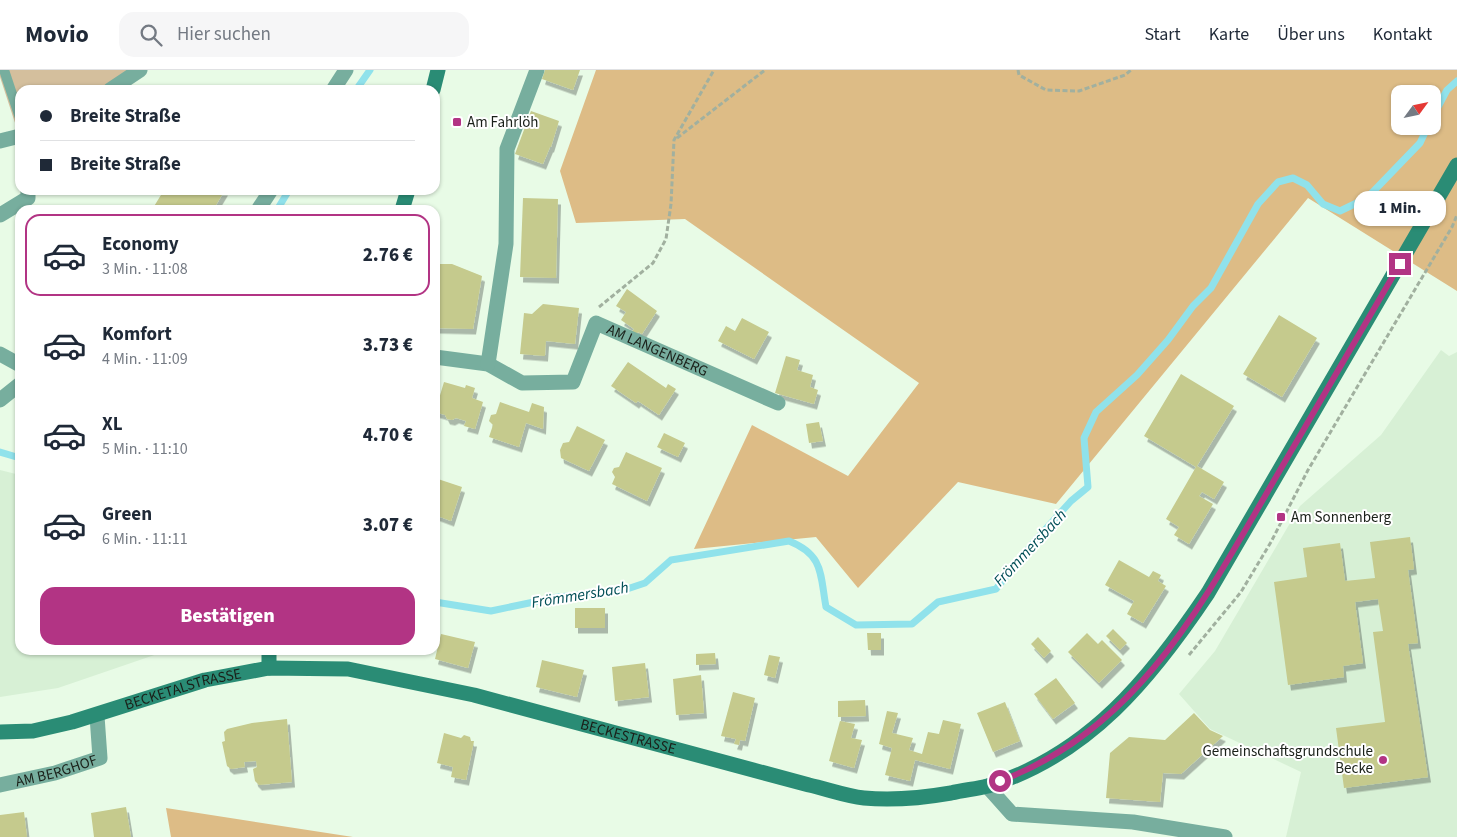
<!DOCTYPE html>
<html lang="de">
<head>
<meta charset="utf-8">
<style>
	:root { --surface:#fff; --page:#f6f6f7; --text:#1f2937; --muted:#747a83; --line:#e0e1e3; --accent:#b23484 }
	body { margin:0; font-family:"Source Sans 3",sans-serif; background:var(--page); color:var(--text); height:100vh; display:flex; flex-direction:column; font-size:19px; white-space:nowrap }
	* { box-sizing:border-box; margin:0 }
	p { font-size:16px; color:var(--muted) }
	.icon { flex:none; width:28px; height:28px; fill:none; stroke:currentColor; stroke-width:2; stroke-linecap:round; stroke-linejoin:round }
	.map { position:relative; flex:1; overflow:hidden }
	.side { position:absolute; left:15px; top:135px; width:425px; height:450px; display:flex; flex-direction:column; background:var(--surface); border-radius:15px; box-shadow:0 1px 4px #0004 }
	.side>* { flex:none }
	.guide { position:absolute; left:15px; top:15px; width:425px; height:110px; border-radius:15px; box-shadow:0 1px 4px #0004; display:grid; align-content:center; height:110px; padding:0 25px; background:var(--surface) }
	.needle { width:32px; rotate:57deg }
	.buttons { position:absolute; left:1391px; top:15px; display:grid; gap:10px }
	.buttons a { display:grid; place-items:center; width:50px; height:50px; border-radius:10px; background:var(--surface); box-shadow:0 1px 4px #0004; font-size:25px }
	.end { position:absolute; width:22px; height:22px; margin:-11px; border:6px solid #b23484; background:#fff; box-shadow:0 0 0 2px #fff }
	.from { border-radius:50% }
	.bubble { position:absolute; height:35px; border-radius:15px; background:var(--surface); box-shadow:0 1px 4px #0004; font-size:16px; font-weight:800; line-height:35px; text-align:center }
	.guide b { display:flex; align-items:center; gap:18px; height:48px; font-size:19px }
	.guide b+b { border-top:1px solid var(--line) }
	.guide i { width:12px; height:12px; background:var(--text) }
	ul { padding:9px 0 0; list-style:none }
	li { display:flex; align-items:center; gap:15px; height:82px; margin:0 10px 8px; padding:0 15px; border:2px solid transparent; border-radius:15px }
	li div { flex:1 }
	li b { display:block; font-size:19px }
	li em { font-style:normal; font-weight:800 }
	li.current { border-color:var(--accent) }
	li>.icon { width:45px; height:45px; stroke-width:1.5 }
	.primary-button { display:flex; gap:10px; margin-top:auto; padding:10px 25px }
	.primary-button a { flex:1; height:58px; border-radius:15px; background:var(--accent); color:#fff; font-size:20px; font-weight:800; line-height:58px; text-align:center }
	header { display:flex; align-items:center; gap:30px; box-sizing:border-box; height:70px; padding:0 25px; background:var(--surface); border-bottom:1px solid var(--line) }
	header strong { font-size:24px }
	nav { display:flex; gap:28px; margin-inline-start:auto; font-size:18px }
	.search { width:350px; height:45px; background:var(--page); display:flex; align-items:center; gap:12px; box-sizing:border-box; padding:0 18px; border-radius:15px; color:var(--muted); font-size:19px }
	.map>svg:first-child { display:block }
	.built { fill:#d7f0d5 }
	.green { fill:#d4bf9d }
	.forest { fill:#ddbc86; fill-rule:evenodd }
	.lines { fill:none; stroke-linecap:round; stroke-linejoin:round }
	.stream { stroke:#90e2eb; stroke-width:7 }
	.building { fill:#c5ca8d; filter:url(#shadow) }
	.path { stroke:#a1b09f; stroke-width:3; stroke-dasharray:5 2.5; stroke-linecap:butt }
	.lane { stroke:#77ae9e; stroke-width:10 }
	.street { stroke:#77ae9e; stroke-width:15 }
	.secondary { stroke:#2a8c75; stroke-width:15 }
	.route { stroke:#b23484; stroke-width:6 }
	.poi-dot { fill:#b23484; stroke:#fff; stroke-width:2 }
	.labels { text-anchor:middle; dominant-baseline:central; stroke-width:4; stroke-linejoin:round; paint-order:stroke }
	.poi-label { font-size:15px; fill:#1a2019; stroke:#fff; text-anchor:start }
	.street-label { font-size:15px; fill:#1a2019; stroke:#fff }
	.water-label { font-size:16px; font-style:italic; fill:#004e56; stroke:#fff }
</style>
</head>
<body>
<header>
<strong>Movio</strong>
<div class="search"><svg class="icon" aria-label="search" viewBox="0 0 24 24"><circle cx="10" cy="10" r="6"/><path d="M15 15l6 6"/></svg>Hier suchen</div>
<nav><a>Start</a><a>Karte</a><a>Über uns</a><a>Kontakt</a></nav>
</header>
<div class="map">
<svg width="1457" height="767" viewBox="0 0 1457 767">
	<defs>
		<filter id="shadow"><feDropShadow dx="3" dy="5.5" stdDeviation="0" flood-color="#0004"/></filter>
	</defs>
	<rect width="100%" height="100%" fill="#e8fbe6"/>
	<!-- built -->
	<path class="built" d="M1441,280L1449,286L1457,282V767H1286L1301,702L1210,659L1179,624L1215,581L1300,436L1381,365Z
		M0,400L20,405V580H169L58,618L0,627Z"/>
	<!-- green -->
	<path class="green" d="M0,0H133L101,20H20V62H18L0,7Z"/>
	<!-- forest -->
	<path class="forest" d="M596,0H1457V221L1308,128L1056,434L958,412L858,518L816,467L694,479L752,355L848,406L919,313L685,149L576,153L560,101ZM1400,24H1432V56H1400Z
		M166,738L353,767H171Z"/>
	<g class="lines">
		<!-- stream -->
		<path class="stream" d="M356,20L370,0
			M1432,48L1447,20L1457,11
			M277,140L289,120
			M0,382L20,388
			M435,532L491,541L558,527L621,521L645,513L671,490L789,471C824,485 820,504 826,537L856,555L912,554L938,532L996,519L1034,472L1071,431L1088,417L1084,368L1096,342L1137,305L1168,270L1193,236L1211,218L1258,134L1278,112L1293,108L1307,115L1323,134L1340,141L1367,128L1420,73L1428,56"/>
	</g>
	<!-- building -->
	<path class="building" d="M545,0H580L573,20L542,9Z
		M531,41L559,51L551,77H550L543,94L515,84Z
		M164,120H225L213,140H156L153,138Z
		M523,128L558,129L556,208L520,207Z
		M435,194H452L482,206L473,259L435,258Z
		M627,219L657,241L642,264L638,262L636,266L631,263L634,259L621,250L626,242L616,236Z
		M543,234L579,238L575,274L546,271L545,286L520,284L524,243L532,244Z
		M1279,245L1317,268L1282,327L1243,304Z
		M742,248L769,262L754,289L718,271L726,256L735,261Z
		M786,286L800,290L797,300L813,305L810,317L818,320L814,334L775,323Z
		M628,292L666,318L668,314L676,319L659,345L638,331L636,333L611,316Z
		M1181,304L1234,336L1197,396L1224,412L1214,429L1202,422L1199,426L1213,434L1189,474L1174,465L1179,457L1166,449L1196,397L1144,366Z
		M444,312L465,318L466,315L475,318L472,328L483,332L475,359L464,356L466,351L456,348L452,350L447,349L445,345L435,342Z
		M500,332L529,342L532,333L544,337L543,359L526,353L519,377L489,367L493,355L489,351L491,345L496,344Z
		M819,352L823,371L809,373L806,354Z
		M577,356L605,370L589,401L561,388L560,380L563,373L569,372Z
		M664,363L685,373L678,387L657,377Z
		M626,382L662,398L647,431L612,414L615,407L612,402L614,398L619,397Z
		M435,408L462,417L451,451L435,445Z
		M1410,467L1414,499L1408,500L1418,573L1408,574L1428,707L1344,718L1336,658L1385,652L1373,562L1383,561L1378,529L1355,532L1363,593L1343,596L1344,607L1288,615L1274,512L1307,507L1303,478L1340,473L1345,511L1375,508L1370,472Z
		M1119,490L1149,507L1153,501L1161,505L1158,511L1166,516L1143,553L1127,544L1134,531L1105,515Z
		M575,538H605V558H575Z
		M1113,559L1127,573L1120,580L1106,566Z
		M867,563H881V580H868Z
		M1087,563L1098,574L1102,570L1122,590L1099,613L1068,582Z
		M441,564L475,572L468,598L435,589Z
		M1038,567L1051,581L1044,588L1031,574Z
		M715,583L716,594L696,595V584Z
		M769,585L780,587L775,608L764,605Z
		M542,590L584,600L577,627L536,617Z
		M645,593L649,627L615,631L612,597Z
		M701,605L704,643L676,645L673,609Z
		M1056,608L1075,633L1053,649L1034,624Z
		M733,622L755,628L745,671L740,670L739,675L734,674L736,669L721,666Z
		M865,630L866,646L838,647V631Z
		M1005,632L1020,671L993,682L977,643Z
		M887,641L898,643L892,663L913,668L909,680L922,684L928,662L939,664L943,650L961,654L950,699L915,690L910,711L885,705L892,678L879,674Z
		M1194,643L1210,660L1223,666L1181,704L1163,703L1160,732L1106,728L1110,683L1129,667L1165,670Z
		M287,649L292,712L259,715L255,711L253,699L257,697L256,691L244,692L245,697L231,699L227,696L222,672L225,671L224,662L227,659L252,653Z
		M840,651L855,654L851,668L862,670L854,698L829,691Z
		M444,663L461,668L464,665L470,667L471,671H474L466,710L451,707L453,697L437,693Z
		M126,737L131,767H94L91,743Z
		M24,742L27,767H0V745Z"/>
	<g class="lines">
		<!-- path -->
		<path class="path" d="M1018,0L1019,5L1046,20L1079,21L1125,5L1131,0
			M677,68L765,0
			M599,237L653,193L666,169L671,134L674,70L714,0
			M1189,585L1241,522L1271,472L1308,400L1452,157L1457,145"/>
		<!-- lane -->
		<path class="lane" d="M4,0L20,48"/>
		<!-- street -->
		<g class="street">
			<path d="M110,20L140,0"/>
			<path d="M333,20L346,0"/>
			<path d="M0,71L20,66"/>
			<path d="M258,140L271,120"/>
			<path d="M0,145L28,128V120"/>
			<path d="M0,284L20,295"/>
			<path id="s1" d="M435,287L488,294L522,313L573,312L596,253L778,333"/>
			<path d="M488,294L506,174L507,79L537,0"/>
			<path d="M0,330L20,314"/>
			<path id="s2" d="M0,715L55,703L100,688L97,646"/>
			<path d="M987,716L1012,744L1133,752L1225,767"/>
		</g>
		<!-- secondary -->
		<g class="secondary">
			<path d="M433,20L438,0"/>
			<path d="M402,140L408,120"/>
			<path d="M269,598V580"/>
			<path id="s3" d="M0,662L33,661L72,652L205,610L269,598L348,599L474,625L809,715C827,719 846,726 864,728C894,731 922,728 951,723C963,720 976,719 988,716C1089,685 1151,608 1208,523L1457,95"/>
		</g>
	</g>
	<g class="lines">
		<!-- route -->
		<path class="route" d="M1000,711C1140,659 1205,529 1276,407C1318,336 1359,265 1400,194"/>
	</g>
	<!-- markers -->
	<g class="poi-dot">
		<rect x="452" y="47" width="10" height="10" rx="2.5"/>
		<rect x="1276" y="442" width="10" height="10" rx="2.5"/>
		<circle cx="1383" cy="690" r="5"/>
	</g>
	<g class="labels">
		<!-- poi labels -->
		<g class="poi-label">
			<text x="467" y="52">Am Fahrlöh</text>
			<text x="1291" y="447">Am Sonnenberg</text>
			<text x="1373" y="681" text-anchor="end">Gemeinschaftsgrundschule<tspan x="1373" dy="17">Becke</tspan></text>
		</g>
		<!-- street labels -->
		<g class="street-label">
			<text stroke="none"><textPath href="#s1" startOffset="274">AM LANGENBERG</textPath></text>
			<text stroke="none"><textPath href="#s3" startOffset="189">BECKETALSTRASSE</textPath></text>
			<text stroke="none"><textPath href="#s3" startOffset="645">BECKESTRASSE</textPath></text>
			<text stroke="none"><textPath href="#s2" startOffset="58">AM BERGHOF</textPath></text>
		</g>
		<!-- water labels -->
		<g class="water-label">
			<text transform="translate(1030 478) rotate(-47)">Frömmersbach</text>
			<text transform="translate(580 525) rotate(-9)">Frömmersbach</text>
		</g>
	</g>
</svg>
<div class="buttons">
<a><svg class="needle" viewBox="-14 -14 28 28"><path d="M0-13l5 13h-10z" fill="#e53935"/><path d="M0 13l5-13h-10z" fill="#747a83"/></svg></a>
</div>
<i class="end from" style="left:1000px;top:711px"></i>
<i class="end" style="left:1400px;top:194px"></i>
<div class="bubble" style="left:1354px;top:121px;width:92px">1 Min.</div>
<div class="guide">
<b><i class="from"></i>Breite Straße</b>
<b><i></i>Breite Straße</b>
</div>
<section class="side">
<ul>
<li class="current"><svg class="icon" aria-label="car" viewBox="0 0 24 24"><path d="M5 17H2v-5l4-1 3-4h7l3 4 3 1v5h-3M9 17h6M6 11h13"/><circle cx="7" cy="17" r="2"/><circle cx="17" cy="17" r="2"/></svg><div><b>Economy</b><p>3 Min. · 11:08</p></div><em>2.76 €</em></li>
<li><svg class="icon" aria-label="car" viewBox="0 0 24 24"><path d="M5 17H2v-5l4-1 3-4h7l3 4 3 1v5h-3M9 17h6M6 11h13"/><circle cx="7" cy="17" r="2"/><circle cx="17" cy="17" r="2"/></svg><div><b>Komfort</b><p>4 Min. · 11:09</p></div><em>3.73 €</em></li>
<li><svg class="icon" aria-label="car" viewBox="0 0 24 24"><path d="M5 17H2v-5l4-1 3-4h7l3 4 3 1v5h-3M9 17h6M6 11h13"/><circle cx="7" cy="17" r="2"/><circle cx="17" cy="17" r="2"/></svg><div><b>XL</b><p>5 Min. · 11:10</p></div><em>4.70 €</em></li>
<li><svg class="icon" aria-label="car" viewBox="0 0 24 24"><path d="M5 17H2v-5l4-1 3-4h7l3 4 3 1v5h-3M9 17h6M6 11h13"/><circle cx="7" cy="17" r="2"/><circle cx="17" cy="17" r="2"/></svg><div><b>Green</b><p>6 Min. · 11:11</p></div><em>3.07 €</em></li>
</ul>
<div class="primary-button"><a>Bestätigen</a></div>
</section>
</div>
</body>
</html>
